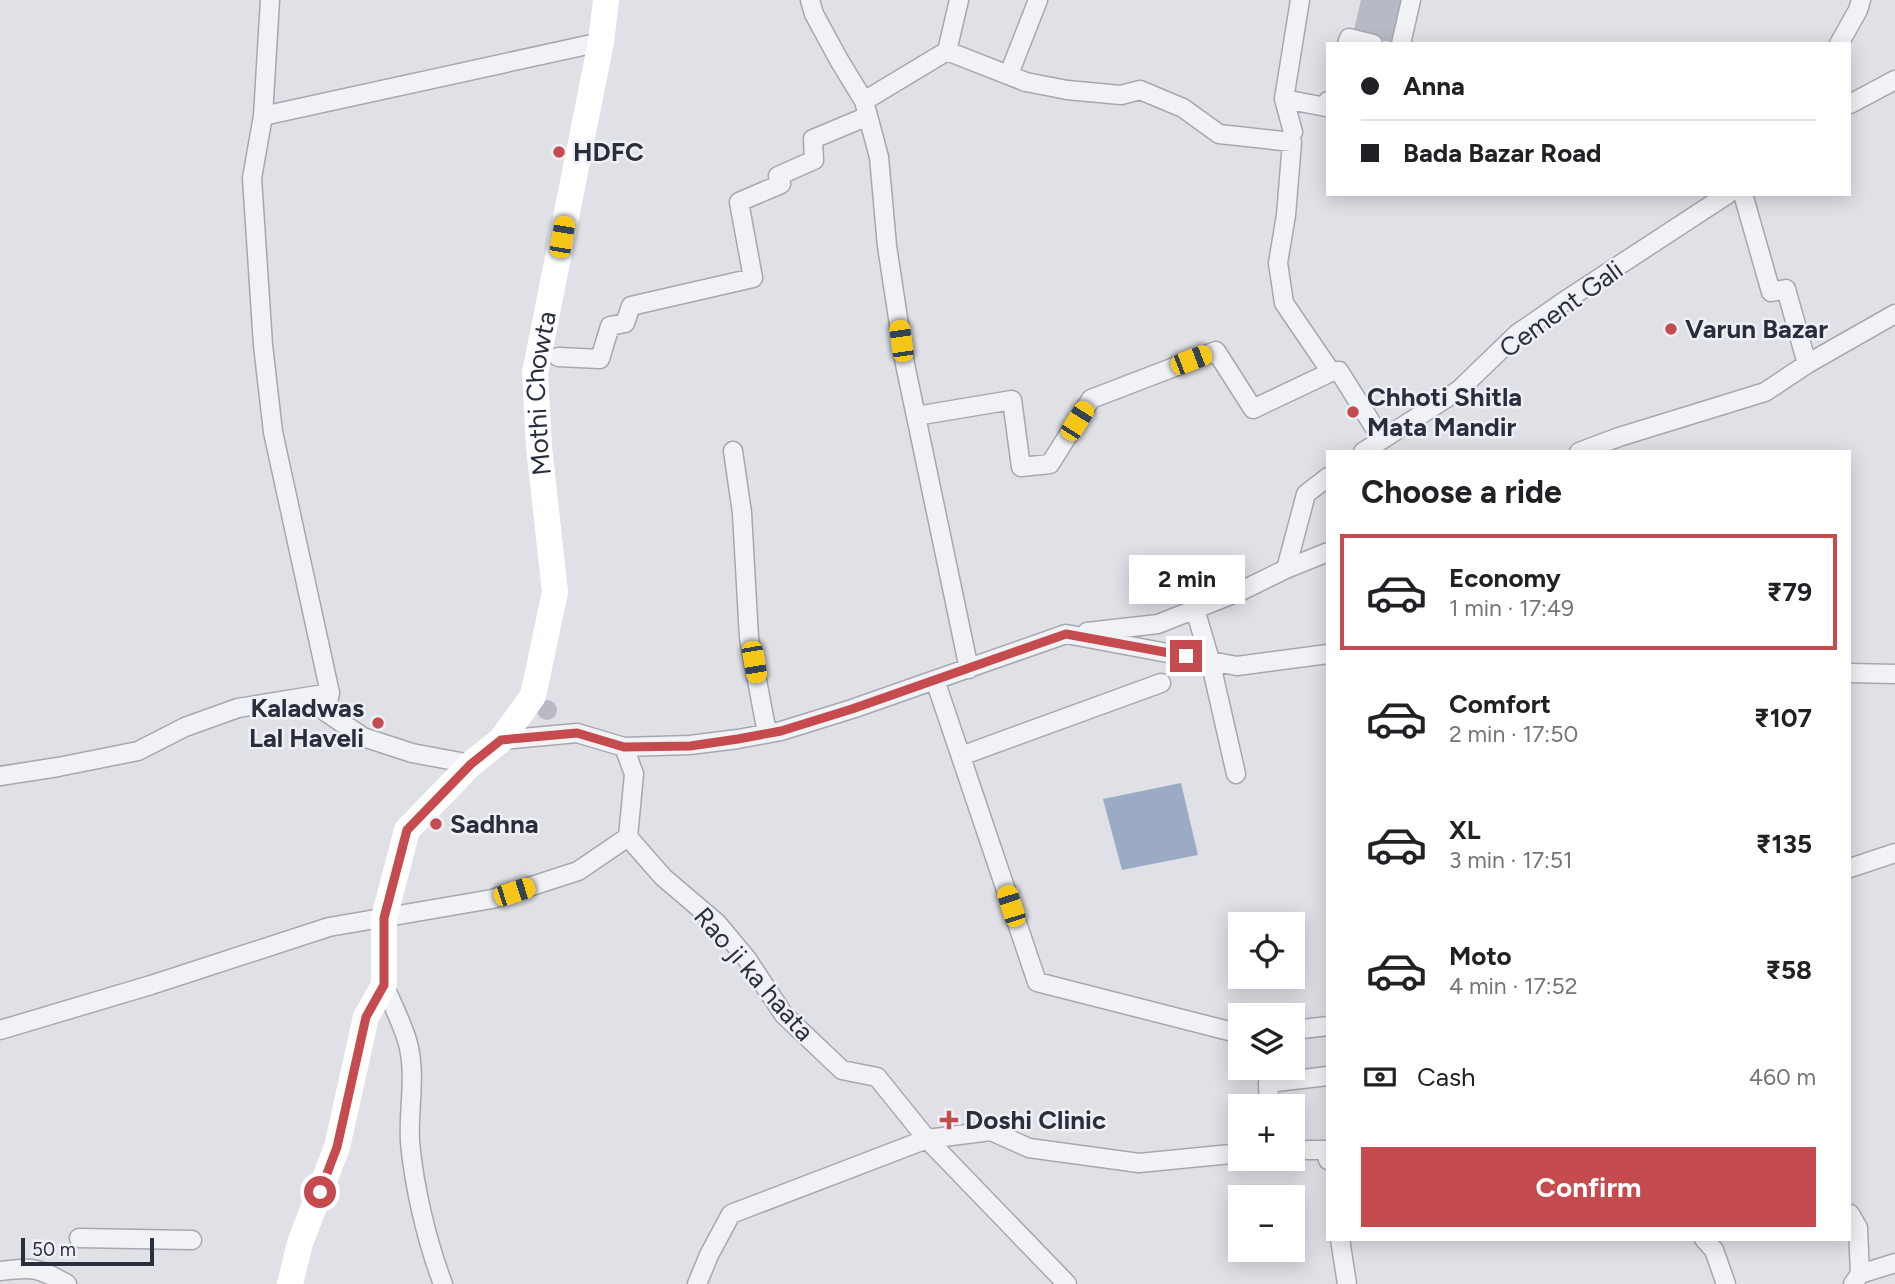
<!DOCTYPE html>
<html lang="en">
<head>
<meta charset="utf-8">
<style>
	:root { --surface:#fff; --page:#f6f6f6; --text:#202124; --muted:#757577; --line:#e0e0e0; --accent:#c64b4f }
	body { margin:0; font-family:Figtree,sans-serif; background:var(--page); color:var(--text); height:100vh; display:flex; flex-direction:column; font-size:26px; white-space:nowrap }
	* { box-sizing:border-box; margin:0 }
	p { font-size:23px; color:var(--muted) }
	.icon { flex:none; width:38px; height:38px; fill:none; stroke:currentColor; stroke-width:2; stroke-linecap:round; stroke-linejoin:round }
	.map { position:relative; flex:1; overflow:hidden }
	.details { position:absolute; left:1326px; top:450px; width:525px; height:791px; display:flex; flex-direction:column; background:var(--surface); border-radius:0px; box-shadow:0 4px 18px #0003 }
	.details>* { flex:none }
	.banner { position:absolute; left:1326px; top:42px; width:525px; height:154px; border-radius:0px; box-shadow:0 4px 18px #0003; display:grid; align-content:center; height:154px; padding:0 35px; background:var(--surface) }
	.tools { position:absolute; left:1228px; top:912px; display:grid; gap:14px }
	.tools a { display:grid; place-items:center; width:77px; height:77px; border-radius:0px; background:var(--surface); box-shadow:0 4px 18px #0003; font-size:35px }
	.scale { position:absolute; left:21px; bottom:18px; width:133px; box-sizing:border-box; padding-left:7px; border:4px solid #292e3d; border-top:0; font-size:19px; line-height:24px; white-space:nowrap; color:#292e3d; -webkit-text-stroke:5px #eef0f5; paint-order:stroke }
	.end { position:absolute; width:32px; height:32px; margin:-16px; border:9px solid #c64b4f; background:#fff; box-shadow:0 0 0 4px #fff }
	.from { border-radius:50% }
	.bubble { position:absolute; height:49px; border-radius:0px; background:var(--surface); box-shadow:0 4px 18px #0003; font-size:23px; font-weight:700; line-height:49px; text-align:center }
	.car { position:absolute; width:21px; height:42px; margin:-21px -10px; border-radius:9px; box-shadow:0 0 5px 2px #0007; background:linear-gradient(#f5c518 24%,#345 0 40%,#f5c518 0 76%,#345 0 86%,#f5c518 0) }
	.banner b { display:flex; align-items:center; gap:24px; height:66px; font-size:26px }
	.banner b+b { border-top:2px solid var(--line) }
	.banner i { width:18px; height:18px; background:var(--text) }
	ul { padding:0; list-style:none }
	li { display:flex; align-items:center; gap:21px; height:116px; margin:0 14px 10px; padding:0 21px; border:4px solid transparent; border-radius:0px }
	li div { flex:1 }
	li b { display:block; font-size:26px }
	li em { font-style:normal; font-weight:700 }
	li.on { border-color:var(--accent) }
	li>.icon { width:63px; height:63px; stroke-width:1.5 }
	h2 { padding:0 35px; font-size:32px; line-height:84px }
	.pay { display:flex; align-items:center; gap:18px; height:77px; padding:0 35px; font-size:26px }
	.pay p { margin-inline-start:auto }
	.action { display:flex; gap:14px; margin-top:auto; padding:14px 35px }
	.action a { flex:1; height:80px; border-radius:0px; background:var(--accent); color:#fff; font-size:28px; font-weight:700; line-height:80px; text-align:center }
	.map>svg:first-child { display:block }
	.water { fill:#9cabc5 }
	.building { fill:#b7bac4 }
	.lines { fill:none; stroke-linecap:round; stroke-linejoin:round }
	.street-casing { stroke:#a5a8b1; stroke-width:21 }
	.street { stroke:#f1f2f6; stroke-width:18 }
	.secondary { stroke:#fff; stroke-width:26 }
	.route { stroke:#c64b4f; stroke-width:9 }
	.poi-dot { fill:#c64b4f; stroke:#eef0f5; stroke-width:2.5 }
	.labels { text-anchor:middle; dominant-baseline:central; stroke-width:5; stroke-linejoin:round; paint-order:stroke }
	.poi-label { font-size:26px; font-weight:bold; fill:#292e3d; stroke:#eef0f5; text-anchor:start }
	.street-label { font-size:26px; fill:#292e3d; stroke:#eef0f5 }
</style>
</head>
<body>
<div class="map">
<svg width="1895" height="1284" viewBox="0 0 1895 1284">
	<rect width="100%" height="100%" fill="#dfe1e7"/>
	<!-- water -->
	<path class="water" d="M1181,783L1198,855L1122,870L1103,799Z"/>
	<!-- building -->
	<path class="building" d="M1361,0H1405L1395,43L1353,34Z
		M537 710a10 10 0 1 1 20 0a10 10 0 1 1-20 0Z"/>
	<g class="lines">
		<defs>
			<path id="street" d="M270,0L263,116L252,178L263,345L273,432L330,693L326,712L363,737L412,753L471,764
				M810,0L814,14L839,60L864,101L879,157L887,246L905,364L969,669
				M1347,44L1349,38L1373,44
				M1401,44L1411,0
				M1839,44L1858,10L1861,0
				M947,51L1026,82L1067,90L1121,95L1140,90L1183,108L1219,134L1292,142L1286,215L1278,263L1284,303L1331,372L1339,371L1381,438
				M1009,74L1038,0
				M1284,99L1326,107L1328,101
				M864,101L947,51L959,0
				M1850,104L1895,80
				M263,116L601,42
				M1293,132L1284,99L1300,0
				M1743,194L1771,292L1786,289L1807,364
				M558,357L600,359L610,326L625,323L631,306L753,278L739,202L781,184L778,176L814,160L813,139L868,116
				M916,416L1012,400L1021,467L1050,464L1091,399L1216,351L1253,409L1331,372
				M733,451L742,513L749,638L767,733
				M1363,452L1459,390L1517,334L1569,298L1728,194
				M1579,452L1619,437L1765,392L1807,364L1895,314
				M1286,569L1306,494L1328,477
				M1195,609L1210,660L1236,774
				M1087,632L1158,624L1241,591L1286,569L1328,552
				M1850,673L1895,674
				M935,680L1037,982L1241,1034
				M501,740L577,733L624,747L690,745L738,739L781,731L852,709L1066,634L1237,666L1328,654
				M624,747L634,774L628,837L663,877L717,923L747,959L784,1015L842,1070L877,1077L927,1139L1067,1284
				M961,756L1161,683
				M0,776L58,767L138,751L185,727L238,708L330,693
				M1850,868L1895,853
				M384,985C392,1003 401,1021 407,1040C417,1073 408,1108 410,1142C414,1187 427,1242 443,1284
				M0,1030L151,985L329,927L492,899L578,871L628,837
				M1293,1030L1328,1026
				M1269,1106L1268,1083L1328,1076
				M1293,1150H1327L1328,1160
				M1850,1214L1858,1228L1860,1274L1853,1284
				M79,1238L192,1240
				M1340,1239L1347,1284
				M1704,1239L1714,1250L1726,1284
				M0,1271C35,1267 36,1267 67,1284
				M1860,1274L1895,1263
				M697,1284L709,1255L731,1214L927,1139L991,1131L1029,1148L1139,1163L1241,1153"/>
		</defs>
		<!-- street casing -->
		<use href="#street" class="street-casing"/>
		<!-- street -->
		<use href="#street" class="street"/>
		<!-- secondary -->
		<path class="secondary" id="s1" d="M290,1284L300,1243L337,1147L366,1017L384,985V918L407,830L471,764L501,740L533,696L555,592L539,447L535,373L601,42L606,0"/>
	</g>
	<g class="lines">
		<!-- route -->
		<path class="route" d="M320,1192L337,1147L366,1017L384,985V918L407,830L471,764L501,740L577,733L624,747L690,746L738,739L781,731L852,709L1066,634L1186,656"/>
	</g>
	<!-- markers -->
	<g class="poi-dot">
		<circle cx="559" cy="152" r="7"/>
		<circle cx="1671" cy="329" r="7"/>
		<circle cx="1353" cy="412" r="7"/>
		<circle cx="378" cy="723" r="7"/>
		<circle cx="436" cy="824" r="7"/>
		<path d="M945.5 1109.5h7v7h7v7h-7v7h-7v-7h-7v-7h7z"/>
	</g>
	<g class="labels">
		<!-- poi labels -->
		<g class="poi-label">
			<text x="573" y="152">HDFC</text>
			<text x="1685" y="329">Varun Bazar</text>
			<text x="1367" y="397">Chhoti Shitla<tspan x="1367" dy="30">Mata Mandir</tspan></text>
			<text x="364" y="708" text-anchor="end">Kaladwas<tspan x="364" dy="30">Lal Haveli</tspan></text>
			<text x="450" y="824">Sadhna</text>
			<text x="965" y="1120">Doshi Clinic</text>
		</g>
		<!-- street labels -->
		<g class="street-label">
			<text transform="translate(1561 309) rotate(-36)">Cement Gali</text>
			<text stroke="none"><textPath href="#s1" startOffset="964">Mothi Chowta</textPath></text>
			<text transform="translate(754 974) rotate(49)">Rao ji ka haata</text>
		</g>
	</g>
</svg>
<div class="tools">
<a><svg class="icon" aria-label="locate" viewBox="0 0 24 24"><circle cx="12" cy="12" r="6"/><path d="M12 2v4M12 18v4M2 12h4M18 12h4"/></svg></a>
<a><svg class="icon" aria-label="layers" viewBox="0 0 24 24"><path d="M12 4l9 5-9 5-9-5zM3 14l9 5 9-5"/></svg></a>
<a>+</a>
<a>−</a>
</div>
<div class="scale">50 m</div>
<i class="end from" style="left:320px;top:1192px"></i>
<i class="end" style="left:1186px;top:656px"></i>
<div class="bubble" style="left:1129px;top:555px;width:116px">2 min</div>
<i class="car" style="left:562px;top:237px;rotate:10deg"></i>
<i class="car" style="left:901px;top:341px;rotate:352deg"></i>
<i class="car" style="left:1191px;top:360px;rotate:69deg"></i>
<i class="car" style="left:1077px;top:421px;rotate:32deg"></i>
<i class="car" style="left:754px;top:662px;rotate:170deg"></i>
<i class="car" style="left:514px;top:892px;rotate:72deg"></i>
<i class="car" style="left:1011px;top:906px;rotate:342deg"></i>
<div class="banner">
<b><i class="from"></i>Anna</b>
<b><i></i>Bada Bazar Road</b>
</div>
<section class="details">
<h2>Choose a ride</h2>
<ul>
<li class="on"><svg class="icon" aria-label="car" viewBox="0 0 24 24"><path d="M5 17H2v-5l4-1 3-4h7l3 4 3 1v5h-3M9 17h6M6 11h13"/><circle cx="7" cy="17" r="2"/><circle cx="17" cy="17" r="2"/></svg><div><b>Economy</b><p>1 min · 17:49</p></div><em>₹79</em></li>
<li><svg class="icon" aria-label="car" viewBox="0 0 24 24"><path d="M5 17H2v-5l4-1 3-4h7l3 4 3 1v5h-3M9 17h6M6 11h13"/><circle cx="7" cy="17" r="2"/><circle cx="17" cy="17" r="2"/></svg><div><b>Comfort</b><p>2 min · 17:50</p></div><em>₹107</em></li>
<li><svg class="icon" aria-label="car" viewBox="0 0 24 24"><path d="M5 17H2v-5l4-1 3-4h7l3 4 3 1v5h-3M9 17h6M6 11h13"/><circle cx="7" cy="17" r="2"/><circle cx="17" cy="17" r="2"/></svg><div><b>XL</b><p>3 min · 17:51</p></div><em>₹135</em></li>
<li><svg class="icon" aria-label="car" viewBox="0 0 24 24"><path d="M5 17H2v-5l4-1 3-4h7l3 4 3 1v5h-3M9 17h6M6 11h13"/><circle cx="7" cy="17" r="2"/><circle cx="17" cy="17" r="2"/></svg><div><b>Moto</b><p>4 min · 17:52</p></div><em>₹58</em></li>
</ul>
<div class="pay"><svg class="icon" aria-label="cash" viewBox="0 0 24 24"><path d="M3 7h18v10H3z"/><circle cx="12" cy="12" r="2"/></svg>Cash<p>460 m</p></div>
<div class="action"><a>Confirm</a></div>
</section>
</div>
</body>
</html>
